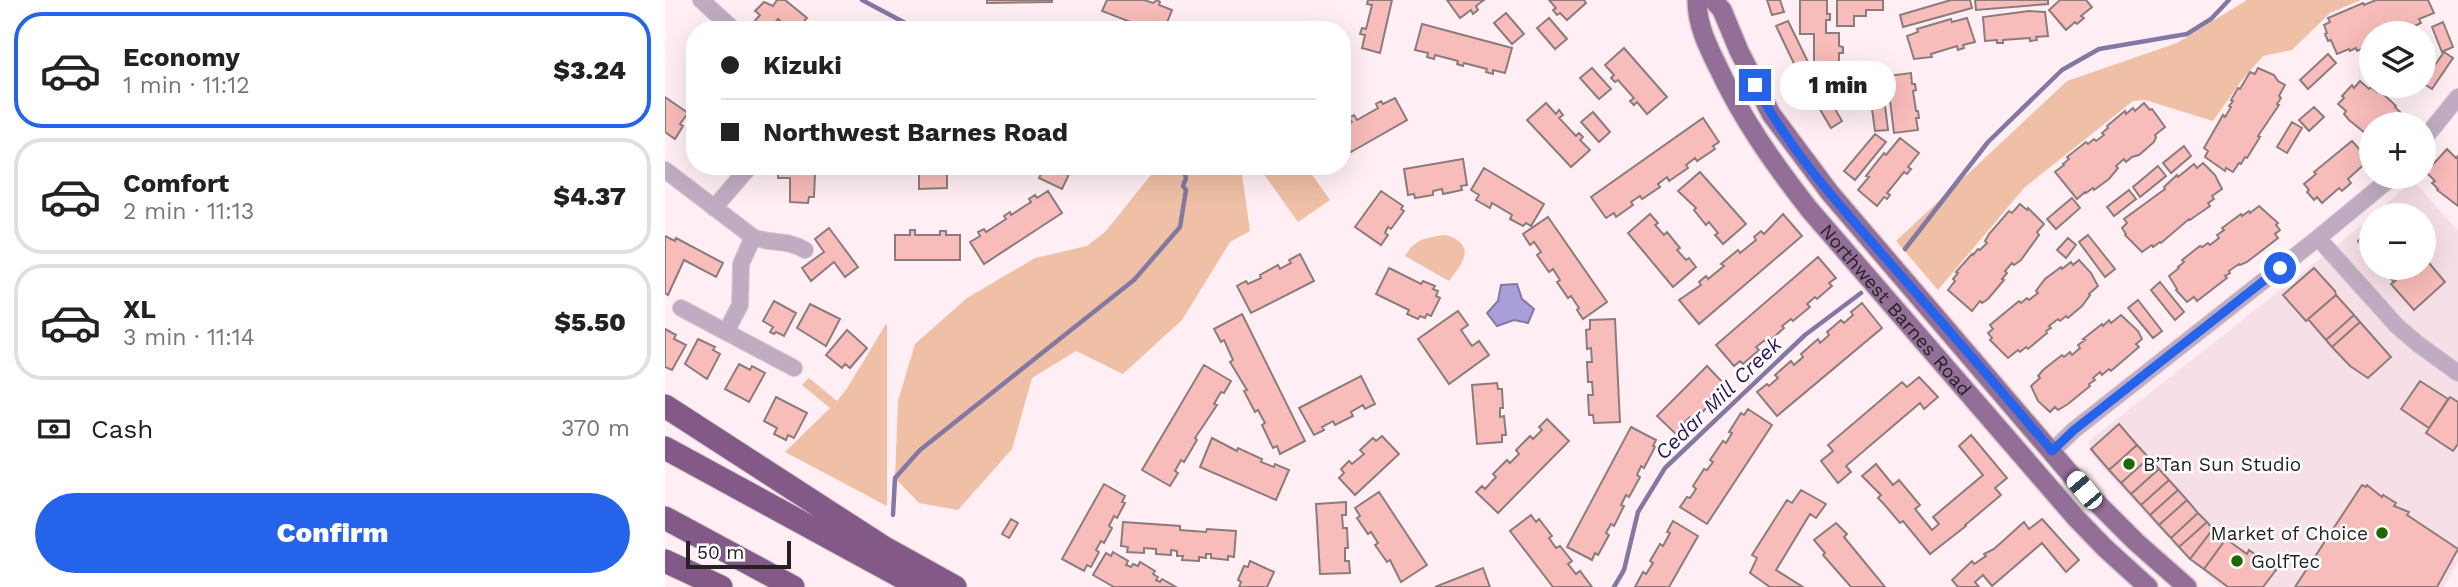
<!DOCTYPE html>
<html lang="en">
<head>
<meta charset="utf-8">
<style>
	:root { --surface:#fff; --page:#f6f6f6; --text:#222; --muted:#767676; --line:#e0e0e0; --accent:#2563eb }
	body { margin:0; font-family:"Work Sans",sans-serif; background:var(--page); color:var(--text); height:100vh; display:flex; flex-direction:column; font-size:26px; white-space:nowrap }
	* { box-sizing:border-box; margin:0 }
	p { font-size:23px; color:var(--muted) }
	.icon { flex:none; width:38px; height:38px; fill:none; stroke:currentColor; stroke-width:2; stroke-linecap:round; stroke-linejoin:round }
	.map { position:relative; flex:1; overflow:hidden }
	.panel { display:flex; flex-direction:column; background:var(--surface); width:665px }
	.panel>* { flex:none }
	.hud { position:absolute; left:21px; top:21px; width:665px; height:154px; border-radius:28px; box-shadow:0 7px 28px #0002; display:grid; align-content:center; height:154px; padding:0 35px; background:var(--surface) }
	.buttons { position:absolute; left:1694px; top:21px; display:grid; gap:14px }
	.buttons a { display:grid; place-items:center; width:77px; height:77px; border-radius:50%; background:var(--surface); box-shadow:0 7px 28px #0002; font-size:35px }
	.scale { position:absolute; left:21px; bottom:18px; width:105px; box-sizing:border-box; padding-left:7px; border:4px solid #272123; border-top:0; font-size:19px; line-height:24px; white-space:nowrap; color:#272123; -webkit-text-stroke:5px #fff; paint-order:stroke }
	.end { position:absolute; width:32px; height:32px; margin:-16px; border:9px solid #2563eb; background:#fff; box-shadow:0 0 0 4px #fff }
	.from { border-radius:50% }
	.bubble { position:absolute; height:49px; border-radius:24px; background:var(--surface); box-shadow:0 7px 28px #0002; font-size:23px; font-weight:800; line-height:49px; text-align:center }
	.car { position:absolute; width:21px; height:42px; margin:-21px -10px; border-radius:9px; box-shadow:0 0 5px 2px #0007; background:linear-gradient(#fff 24%,#345 0 40%,#fff 0 76%,#345 0 86%,#fff 0) }
	.hud b { display:flex; align-items:center; gap:24px; height:66px; font-size:26px }
	.hud b+b { border-top:2px solid var(--line) }
	.hud i { width:18px; height:18px; background:var(--text) }
	ul { padding:12px 0 0; list-style:none }
	li { display:flex; align-items:center; gap:21px; height:116px; margin:0 14px 10px; padding:0 21px; border:4px solid var(--line); border-radius:28px }
	li div { flex:1 }
	li b { display:block; font-size:26px }
	li em { font-style:normal; font-weight:800 }
	li.current { border-color:var(--accent) }
	li>.icon { width:63px; height:63px; stroke-width:1.5 }
	.pay { display:flex; align-items:center; gap:18px; height:77px; padding:0 35px; font-size:26px }
	.pay p { margin-inline-start:auto }
	.cta { display:flex; gap:14px; margin-top:auto; padding:14px 35px }
	.cta a { flex:1; height:80px; border-radius:42px; background:var(--accent); color:#fff; font-size:28px; font-weight:800; line-height:80px; text-align:center }
	main { display:flex; flex:1; min-height:0 }
	.map>svg:first-child { display:block }
	.built { fill:#f7dfe8 }
	.green { fill:#efc0a5 }
	.water { fill:#a99ed9; stroke:#8278a2; stroke-width:2 }
	.lines { fill:none; stroke-linecap:round; stroke-linejoin:round }
	.stream { stroke:#8278a2; stroke-width:4.5 }
	.building { fill:#f8bcba; stroke:#8b7c7b; stroke-width:2 }
	.minor-casing { stroke:#d8cacf; stroke-width:18 }
	.major-casing { stroke:#d8cacf; stroke-width:22 }
	.highway-casing { stroke:#d8cacf; stroke-width:25 }
	.minor { stroke:#c0acc2; stroke-width:16 }
	.major { stroke:#936f98; stroke-width:19 }
	.highway { stroke:#835988; stroke-width:23 }
	.route { stroke:#2563eb; stroke-width:9 }
	.poi-dot { fill:#1f6802; stroke:#fff; stroke-width:2.5 }
	.labels { text-anchor:middle; dominant-baseline:central; stroke-width:5; stroke-linejoin:round; paint-order:stroke }
	.street-label { font-size:19px; fill:#272123; stroke:#fff }
	.poi-label { font-size:19px; fill:#272123; stroke:#fff; text-anchor:start }
	.water-label { font-size:21px; font-style:italic; fill:#2e165b; stroke:#fff }
</style>
</head>
<body>
<main>
<section class="panel">
<ul>
<li class="current"><svg class="icon" aria-label="car" viewBox="0 0 24 24"><path d="M5 17H2v-5l4-1 3-4h7l3 4 3 1v5h-3M9 17h6M6 11h13"/><circle cx="7" cy="17" r="2"/><circle cx="17" cy="17" r="2"/></svg><div><b>Economy</b><p>1 min · 11:12</p></div><em>$3.24</em></li>
<li><svg class="icon" aria-label="car" viewBox="0 0 24 24"><path d="M5 17H2v-5l4-1 3-4h7l3 4 3 1v5h-3M9 17h6M6 11h13"/><circle cx="7" cy="17" r="2"/><circle cx="17" cy="17" r="2"/></svg><div><b>Comfort</b><p>2 min · 11:13</p></div><em>$4.37</em></li>
<li><svg class="icon" aria-label="car" viewBox="0 0 24 24"><path d="M5 17H2v-5l4-1 3-4h7l3 4 3 1v5h-3M9 17h6M6 11h13"/><circle cx="7" cy="17" r="2"/><circle cx="17" cy="17" r="2"/></svg><div><b>XL</b><p>3 min · 11:14</p></div><em>$5.50</em></li>
</ul>
<div class="pay"><svg class="icon" aria-label="cash" viewBox="0 0 24 24"><path d="M3 7h18v10H3z"/><circle cx="12" cy="12" r="2"/></svg>Cash<p>370 m</p></div>
<div class="cta"><a>Confirm</a></div>
</section>
<div class="map">
<svg width="1793" height="587" viewBox="0 0 1793 587">
	<rect width="100%" height="100%" fill="#ffeff5"/>
	<!-- built -->
	<path class="built" d="M1747,180L1793,230V561L1779,587H1556L1510,546L1439,469L1424,451V441L1706,218V268H1759V215H1710Z"/>
	<!-- green -->
	<path class="green" d="M1582,0H1696L1665,13L1627,50L1598,56L1577,80L1548,121L1480,100L1468,101L1359,188L1273,290L1231,241L1402,81L1512,43Z
		M493,166H565L577,174L585,231L565,242L517,320L458,374L411,351L367,378L347,449L293,510L254,503L230,478L233,401L250,344L302,298L370,258L422,246L441,231Z
		M593,166H641L665,200L633,222Z
		M779,235C789,236 803,244 799,257C797,265 789,274 784,281L740,256C750,239 760,238 779,235Z
		M221,324H222V506L120,452L165,408L137,385L144,378L172,401L181,390Z"/>
	<!-- water -->
	<path class="water" d="M852,284L857,299L869,309L863,323L849,320L832,326L822,313L833,301L836,285Z"/>
	<g class="lines">
		<!-- stream -->
		<path class="stream" d="M197,0L246,26L272,30
			M1240,249L1323,142L1397,70L1434,49L1522,34L1546,19L1564,0
			M228,515L230,478L255,450L469,280L515,227L521,190L518,186L521,178L519,171H516L517,166
			M949,587L959,570L973,512L1000,468L1140,335L1196,293"/>
	</g>
	<!-- building -->
	<path class="building" d="M112,0H120L142,18L132,30H126L113,19L104,30H94L87,24L95,15L90,11L99,2L108,6Z
		M322,0H387V2L322,3Z
		M442,0H479L488,3L492,0L495,2L494,5L507,10L499,30H486L437,11Z
		M703,0H727L715,53L697,48L700,35L695,34L697,28L701,29L707,5L702,4Z
		M782,0H819L811,6L813,10L808,14L806,10L795,18Z
		M884,0H919L921,3L902,20L895,13L892,15L888,10L891,8Z
		M1102,0H1115L1119,12L1107,15Z
		M1135,0H1162V14H1165V20H1161V33H1174V46L1178,47V53H1174V75H1177V82H1174V93H1149V34H1135Z
		M1172,0H1218V10H1201V16H1189V26H1172Z
		M1286,0H1305L1307,8L1238,27L1235,15Z
		M1310,0H1383V4L1311,10Z
		M1395,0H1421L1427,7L1416,16L1419,18L1412,24L1410,22L1401,30L1384,10Z
		M1711,0H1763L1769,13L1754,19L1756,23L1735,33H1706V45L1692,51L1691,48L1685,51L1684,49L1672,54L1666,40L1663,41L1660,34L1662,33L1659,25L1665,22L1663,18L1698,3L1699,5Z
		M1364,11L1380,12L1383,36L1371,37L1372,40L1365,41V38L1338,40V43H1332V40L1320,41L1318,17Z
		M841,13L859,34L847,44L829,23Z
		M884,18L902,39L890,49L872,28Z
		M1302,18L1310,42L1298,45L1299,48L1293,50L1292,46L1266,54L1267,57L1249,59L1242,36L1253,32L1252,29L1286,19L1287,22Z
		M1123,21L1144,64L1132,70L1111,26Z
		M1778,22L1788,47L1777,52L1767,27Z
		M757,24L847,48L840,73L828,70V74L821,72L822,69L799,63L798,66L792,64L793,61L770,55L769,59L762,57L763,53L750,50Z
		M959,48L1002,97L982,114L972,102L969,105L965,101L969,98L953,80L950,82L946,78L949,75L940,65Z
		M1779,52L1788,58L1767,89L1759,84V81Z
		M1663,54L1671,63L1643,89L1635,80Z
		M1215,65L1223,130L1210,131L1201,66Z
		M927,68L946,89L934,99L915,78Z
		M1593,68L1609,75L1613,81L1620,85L1614,96L1616,98L1612,104L1614,105L1593,136L1595,137L1582,158L1580,157L1576,164L1574,163L1568,172L1561,168L1560,171L1540,157L1543,151L1539,148L1558,115L1560,117L1566,107L1564,106L1568,101L1566,100L1573,88L1575,89L1585,72L1590,74Z
		M1246,73L1247,84H1250L1251,90L1248,91L1251,111H1253L1254,118H1251L1253,130L1229,133L1222,76Z
		M1695,81L1704,89L1706,87L1712,92L1714,90L1731,106L1730,107L1736,113L1733,115L1741,124H1706V138L1684,120L1679,114L1681,111L1673,104L1679,98L1677,96L1687,85L1689,88Z
		M1161,94L1177,121L1166,128L1150,101Z
		M0,97L23,113L15,124L18,126L10,139L0,132Z
		M730,98L742,120L686,152L677,136V127L687,122L684,118L689,115L692,120L713,108L711,104L716,101L718,104Z
		M881,103L891,114L894,110L898,115L894,118L911,136L914,133L918,137L915,140L925,150L906,167L862,120Z
		M1479,103L1485,110L1487,109L1500,127L1490,135L1491,137L1489,142L1474,155L1467,157L1461,162L1459,159L1451,166L1453,168L1444,179L1429,190L1428,188L1421,193L1420,192L1412,199L1390,172L1399,165L1398,164L1404,159L1402,157L1421,142L1423,144L1429,139L1431,141L1439,135L1437,133L1443,128L1442,126L1460,111L1461,114L1468,108L1470,111Z
		M1649,107L1659,117L1644,131L1634,120Z
		M928,112L945,132L934,142L916,122Z
		M1038,118L1054,142L1048,146L1050,149L1032,161L1030,158L1021,165L1023,168L1004,181L1002,177L993,184L995,187L977,199L975,196L966,202L968,205L951,217L949,213L941,218L926,197Z
		M1627,122L1637,128L1622,153L1612,147Z
		M1210,134L1221,142L1190,180L1179,171Z
		M1235,138L1254,153L1243,167L1246,169L1242,174L1239,172L1222,193L1225,195L1222,199L1219,197L1212,206L1193,190L1204,177L1201,176L1219,153L1221,155Z
		M1687,141L1704,160L1683,179L1686,183L1677,191L1674,188L1657,203L1652,197L1649,200L1642,192L1644,190L1639,184L1651,174L1649,172Z
		M1519,146L1526,156L1506,173L1498,163Z
		M1782,149L1791,158L1793,156V206L1772,190L1773,189L1767,183L1770,181L1761,172Z
		M798,159L802,185L796,186L797,190L778,194L777,189L768,191V195L750,198L749,194L743,195L739,169Z
		M1538,163L1550,175L1557,189L1547,196L1549,199L1543,203L1545,206L1532,215L1525,220L1524,219L1496,243L1495,242L1488,247L1487,245L1477,252L1460,235L1461,234L1457,228L1462,223L1459,219L1500,189L1499,187L1512,175L1513,177L1529,164L1532,168Z
		M113,166H144V174H150L149,197H144L143,203L125,202V178H113Z
		M380,166H408L397,189L374,178Z
		M1493,166L1501,176L1475,197L1468,187Z
		M819,168L879,204L866,226L861,223L858,226L845,219L847,215L827,203L825,208L811,200L814,195L806,190Z
		M1035,172L1081,224L1058,244L1050,235L1053,233L1044,222L1041,225L1029,210L1031,208L1013,191Z
		M282,173V188L254,189V174Z
		M1464,190L1471,199L1449,216L1442,207Z
		M383,191L397,213L319,264L305,242L315,236L313,232L319,229L321,232L341,219L339,216L345,212L346,215L366,202L364,199L370,195L372,198Z
		M716,191L738,206L736,209L739,211L726,229L723,227L720,233L723,235L716,245L690,227Z
		M1407,198L1415,208L1391,229L1382,219Z
		M1355,204L1362,210L1363,208L1379,224L1372,232L1374,235L1356,260L1349,265L1347,263L1340,271L1342,273L1337,279L1339,280L1323,299L1317,303L1315,301L1307,311L1283,290L1290,281L1288,279L1293,273L1291,272L1307,254L1308,255L1313,249L1315,250L1322,243L1320,241L1324,234L1344,211L1347,213Z
		M1594,206L1613,223L1611,225L1615,230L1610,234L1613,238L1582,262L1575,265L1574,264L1564,271L1565,273L1560,276L1562,278L1532,301L1529,297L1522,302L1511,290L1512,289L1504,276L1514,268L1513,267L1519,262L1517,260L1535,246L1537,247L1543,243L1545,245L1554,238L1552,235L1559,230L1557,228L1576,214L1577,216L1584,211L1585,213Z
		M985,214L993,223L990,225L999,235L1002,232L1015,248L1012,250L1021,260L1024,258L1031,267L1008,287L963,233Z
		M1118,214L1137,236L1034,324L1014,300L1036,285L1034,282L1041,276L1043,279L1059,266L1056,264L1073,250L1075,253L1091,240L1089,237L1096,231L1099,234Z
		M883,217L942,302L918,319L912,310L914,308L906,296L903,298L892,282L895,280L888,269L884,272L872,255L876,252L869,242L865,245L858,234Z
		M164,228L193,267L180,277L169,262L146,281L137,268L159,252L150,239Z
		M1706,229V256L1693,241Z
		M245,230H250V235H275V231H281V235H295V260H230V235H245Z
		M1423,235L1450,269L1440,277L1414,242Z
		M0,236L10,241L11,238L58,263L51,277L19,260L3,295L0,293Z
		M1403,238L1411,245L1401,258L1392,250Z
		M635,254L649,281L586,313L572,286L581,281L583,284L596,278L595,275L613,265L615,269L626,263L624,260Z
		M1153,257L1171,278L1164,283L1167,286L1152,299L1150,297L1142,304L1145,307L1128,321L1126,319L1117,326L1119,328L1102,343L1100,340L1091,347L1094,350L1078,364L1075,361L1069,366L1051,345Z
		M1759,257L1780,282L1749,310L1726,284L1744,268H1759Z
		M1414,260L1426,273L1433,286L1424,294L1425,295L1417,306L1403,318L1401,316L1395,321L1393,319L1384,326L1386,328L1381,331L1382,333L1363,349L1361,347L1355,352L1353,350L1343,358L1325,340L1327,338L1323,333L1328,329L1325,325L1354,301L1356,303L1362,298L1364,300L1373,293L1371,291L1380,279L1396,267L1397,269L1406,262L1408,265Z
		M724,268L756,284L758,281L770,286L768,289L773,291L771,296L775,298L766,316L762,314L760,318L755,316L753,319L742,314L744,310L711,294Z
		M1649,268L1670,291L1671,295L1641,321L1618,295Z
		M1716,268H1744L1729,282Z
		M1495,282L1519,312L1510,320L1486,290Z
		M1671,295L1689,315L1661,340L1643,319Z
		M1473,300L1497,331L1488,338L1463,308Z
		M109,301L131,313L119,336L111,332L109,334L105,332L108,327L98,321Z
		M1197,303L1217,328L1112,416L1092,392L1102,384L1104,386L1113,378L1110,375L1126,361L1129,365L1138,357L1136,354L1153,339L1155,343L1164,335L1162,332L1176,320L1179,323L1188,315L1186,312Z
		M145,304L175,319L161,346L132,328Z
		M793,311L803,325L796,330L807,346L814,341L824,355L784,384L753,339Z
		M577,314L640,441L615,454L612,446L608,448L597,425L600,423L593,410L590,412L579,391L582,390L565,362L568,360L559,340L556,342L549,329Z
		M1456,315L1473,331L1477,339L1471,344L1474,347L1446,371L1444,369L1437,375L1435,372L1428,378L1430,380L1424,384L1425,386L1403,404L1393,410L1390,407L1385,412L1373,401L1366,386L1375,378L1373,376L1378,370L1397,355L1399,357L1405,352L1407,355L1415,348L1413,345L1420,340L1418,339L1437,324L1438,326L1444,320L1446,323Z
		M1689,315L1695,322L1667,347L1661,340Z
		M950,319L955,422L929,423L928,415H924L923,395H928L927,382H923L922,362H927L926,348L922,349L921,330L925,329V320Z
		M1695,322L1726,357L1703,378L1685,366L1667,347Z
		M0,329L11,335L9,339L21,345L7,370L0,367Z
		M182,330L202,348L185,368L180,364L177,368L161,355Z
		M33,339L50,347L48,350L55,354L42,379L20,364Z
		M74,364L85,370L87,366L100,373L84,402L60,389Z
		M539,365L566,381L559,393L556,392L549,404L552,405L530,438L532,440L519,462L516,460L510,471L513,473L505,486L477,470Z
		M1042,366L1062,387L1054,396L1051,393L1043,402L1045,404L1029,421L1025,417L1017,425L1021,429L1013,436L992,416Z
		M696,376L710,404L700,409L698,405L686,412L688,416L670,425L668,421L657,427L659,430L649,435L634,408Z
		M1254,377L1273,397L1259,409L1255,403L1181,466L1186,472L1173,483L1156,461L1168,451L1163,445L1237,382L1242,387Z
		M1755,381L1783,399L1764,428L1736,409Z
		M832,383L833,389H837L838,408H835V417L839,416L841,435H837V442L812,444L807,385Z
		M111,397L142,413L129,438L123,435L121,440L109,434L112,428L99,421Z
		M1785,397L1793,402V444L1788,451L1761,433Z
		M1083,409L1107,425L1042,524L1015,507L1022,497L1025,498L1031,489L1028,486L1039,469L1042,470L1048,462L1045,460L1058,441L1061,443L1067,433L1064,432L1076,413L1079,415Z
		M882,419L904,441L833,513L811,492L817,486L820,489L831,477L828,474L842,460L845,463L854,454L851,450L865,436L868,439L877,430L874,427Z
		M1454,424L1472,445L1444,470L1426,449Z
		M966,427L991,440L988,446L990,447L979,468L976,466L972,475L975,477L964,497L961,495L956,505L959,506L949,526L946,524L941,533L944,535L933,555L930,553L927,560L902,547Z
		M1306,435L1342,478L1330,488L1336,495L1305,521L1300,525L1301,526L1265,554L1238,521L1235,523L1218,503L1213,498L1216,495L1197,476L1211,464L1228,485L1234,480L1255,505L1250,509L1267,530L1274,524L1268,517L1318,475L1294,446Z
		M717,436L734,454L690,495L674,478L679,473L676,469L684,461L687,464L699,454L695,450L708,438L711,441Z
		M547,438L572,451L573,448L597,459L596,462L609,467L610,464L624,470L611,500L535,467Z
		M1472,445L1484,458L1456,483L1444,470Z
		M1484,458L1494,469L1466,494L1456,483Z
		M1494,469L1504,480L1476,505L1466,494Z
		M1504,480L1513,490L1485,515L1476,505Z
		M439,484L460,496L457,502L460,503L452,518L449,516L444,526L447,528L439,543L436,541L431,550L434,552L426,567L422,565L419,571L397,559Z
		M1697,485L1701,487L1702,485L1717,497L1718,495L1731,503L1729,506L1744,512L1742,515L1793,549L1772,587H1630Z
		M1136,490L1161,504L1151,518L1145,514L1111,570L1138,587H1105L1085,573L1092,558L1087,555L1122,500L1127,503Z
		M1513,490L1522,500L1494,525L1485,515Z
		M714,492L762,565L736,582L725,560L722,562L710,545L713,543L706,532L703,534L692,518L695,516L690,508Z
		M1522,500L1533,513L1506,538L1494,525Z
		M681,502V515H677L678,528H682L683,548H680V561H684L685,573L655,574L651,504Z
		M1533,513L1542,522L1514,547L1506,538Z
		M866,515L871,522L874,519L887,536L884,538L891,548L895,546L907,561L903,564L911,574L915,571L927,587H888L845,531Z
		M346,519L353,523L344,538L337,534Z
		M1377,519L1414,560L1401,572L1377,543L1327,586L1318,575L1310,582L1314,587H1293L1287,580L1307,561L1309,564L1321,556L1319,554L1329,549L1359,522L1364,529Z
		M1008,521L1033,536L1004,587H970L978,572L981,574L988,563L985,561L995,544L998,546L1005,533L1002,532Z
		M458,522L515,526V530L541,532L542,529L571,531L569,557L563,556V560L546,558V554H541V558L534,557V561L517,560L518,556H512V551L506,550V555L491,554V549L479,548V553L462,552L463,547L456,546Z
		M1542,522L1548,529L1525,559L1514,547Z
		M1171,523L1182,534L1179,537L1220,587H1186L1158,555L1160,553L1149,540Z
		M1548,529L1561,539L1539,569L1525,559Z
		M1561,539L1582,554L1584,550L1611,570L1598,587H1563L1539,569Z
		M448,552L463,561L461,565L466,567L468,564L473,566L475,562L490,571L488,574L493,577L491,580L495,582L497,579L511,587H449L428,575L441,553L446,556Z
		M585,561L609,572L602,587H574L576,582L573,580L579,566L583,567Z
		M818,568L825,587H770Z"/>
	<g class="lines">
		<defs>
			<path id="minor" d="M36,0L69,30
				M1759,139L1793,97
				M0,170L88,237C108,245 119,238 140,250
				M49,208L85,166
				M1653,238L1732,326L1753,344L1793,373
				M16,308L129,368
				M61,332L75,305L76,264L88,237
				M1387,451L1409,430L1653,238L1727,177"/>
			<g id="major">
				<path id="s1" d="M1032,0C1032,24 1042,45 1053,67C1077,119 1109,164 1144,209L1411,518L1440,548L1483,587"/>
				<path d="M1048,0L1057,10L1074,51L1106,114L1165,193L1419,490L1471,542L1522,587"/>
			</g>
			<path id="highway" d="M0,406L218,547L290,587
				M0,448L255,587
				M0,518L128,587
				M0,561L56,587"/>
		</defs>
		<!-- minor casing -->
		<use href="#minor" class="minor-casing"/>
		<!-- major casing -->
		<use href="#major" class="major-casing"/>
		<!-- highway casing -->
		<use href="#highway" class="highway-casing"/>
		<!-- minor -->
		<use href="#minor" class="minor"/>
		<!-- major -->
		<use href="#major" class="major"/>
		<!-- highway -->
		<use href="#highway" class="highway"/>
	</g>
	<g class="lines">
		<!-- route -->
		<path class="route" d="M1090,85C1128,157 1185,217 1238,278C1288,335 1338,393 1387,451L1409,430L1615,268"/>
	</g>
	<!-- markers -->
	<g class="poi-dot">
		<circle cx="1464" cy="464" r="7"/>
		<circle cx="1717" cy="533" r="7"/>
		<circle cx="1572" cy="561" r="7"/>
	</g>
	<g class="labels">
		<!-- street labels -->
		<g class="street-label">
			<text stroke="none"><textPath href="#s1" startOffset="373">Northwest Barnes Road</textPath></text>
		</g>
		<!-- poi labels -->
		<g class="poi-label">
			<text x="1478" y="464">B’Tan Sun Studio</text>
			<text x="1703" y="533" text-anchor="end">Market of Choice</text>
			<text x="1586" y="561">GolfTec</text>
		</g>
		<!-- water labels -->
		<g class="water-label">
			<text transform="translate(1053 398) rotate(-44)">Cedar Mill Creek</text>
		</g>
	</g>
</svg>
<div class="buttons">
<a><svg class="icon" aria-label="layers" viewBox="0 0 24 24"><path d="M12 4l9 5-9 5-9-5zM3 14l9 5 9-5"/></svg></a>
<a>+</a>
<a>−</a>
</div>
<div class="scale">50 m</div>
<i class="end from" style="left:1615px;top:268px"></i>
<i class="end" style="left:1090px;top:85px"></i>
<div class="bubble" style="left:1115px;top:61px;width:116px">1 min</div>
<i class="car" style="left:1419px;top:490px;rotate:320deg"></i>
<div class="hud">
<b><i class="from"></i>Kizuki</b>
<b><i></i>Northwest Barnes Road</b>
</div>
</div>
</main>
</body>
</html>
